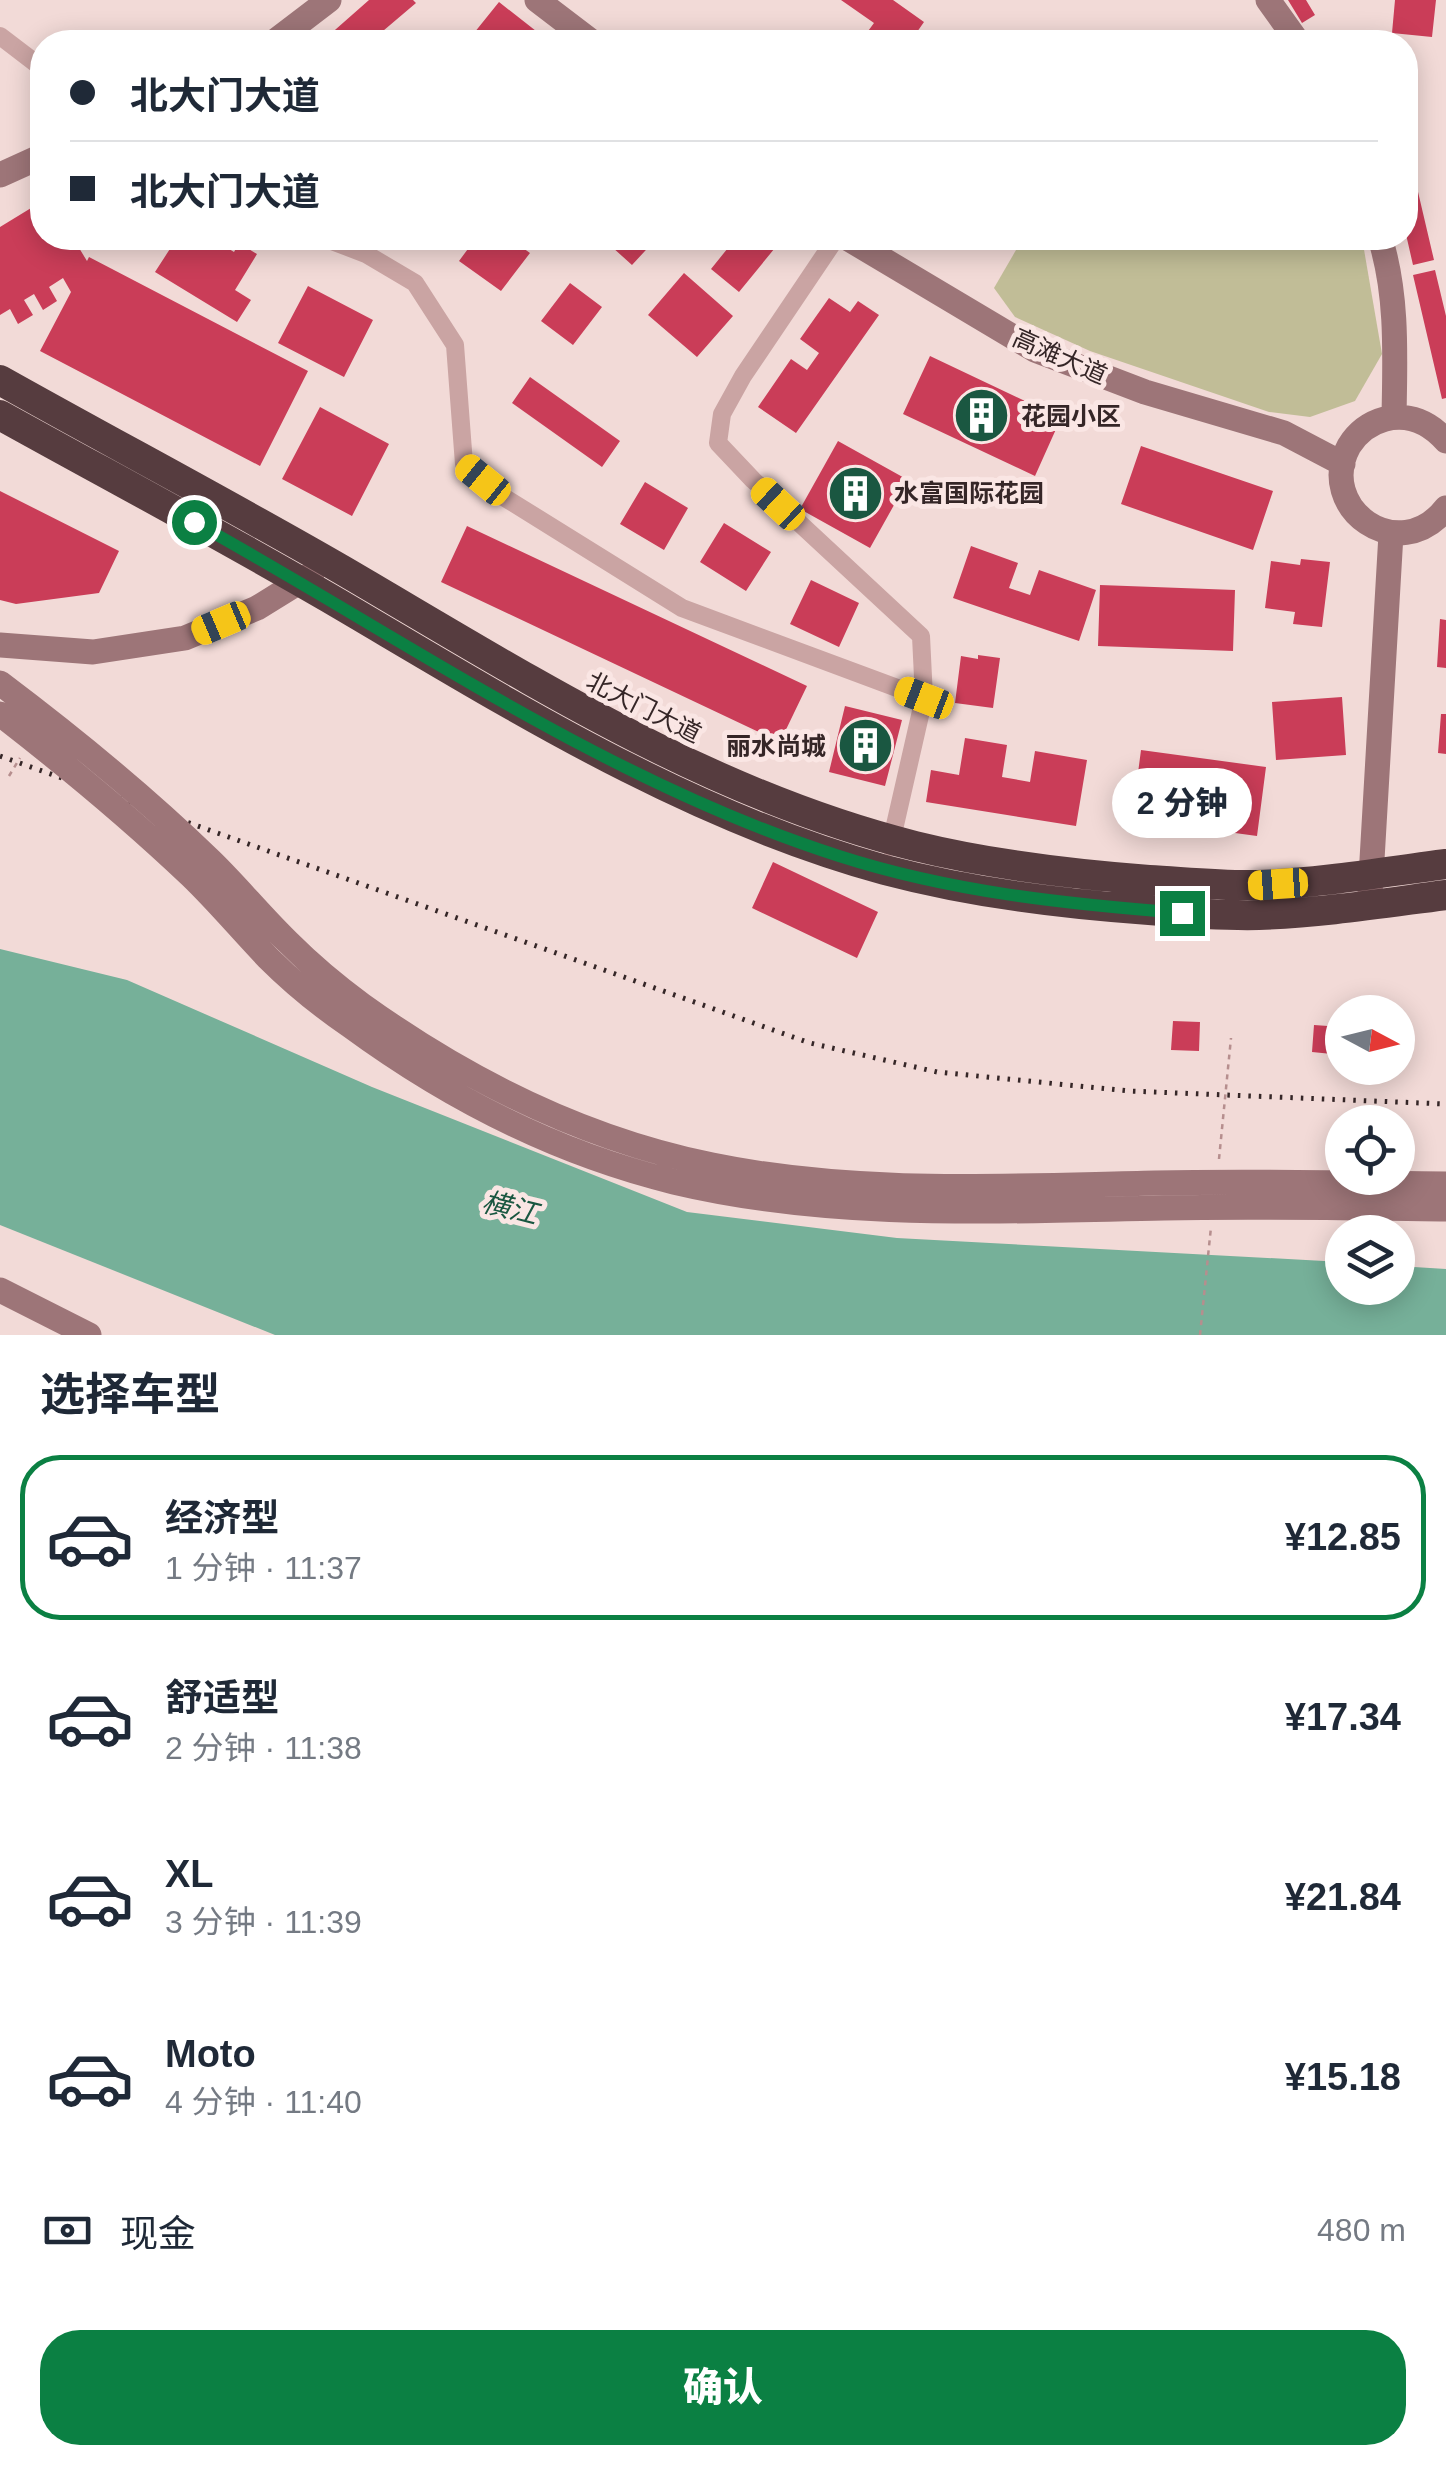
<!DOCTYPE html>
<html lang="zh">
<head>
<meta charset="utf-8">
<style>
	:root { --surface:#fff; --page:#f2f2f3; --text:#1f2937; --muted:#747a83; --line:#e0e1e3; --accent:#0b8043 }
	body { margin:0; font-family:Helvetica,"Noto Sans SC",sans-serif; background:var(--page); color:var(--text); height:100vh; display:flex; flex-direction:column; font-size:38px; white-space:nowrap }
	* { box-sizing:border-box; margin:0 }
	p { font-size:32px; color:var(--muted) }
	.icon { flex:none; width:55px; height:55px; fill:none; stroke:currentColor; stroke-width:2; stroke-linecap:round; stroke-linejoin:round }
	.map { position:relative; height:1335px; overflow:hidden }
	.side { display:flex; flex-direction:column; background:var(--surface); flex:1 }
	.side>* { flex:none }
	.hud { position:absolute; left:30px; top:30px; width:1388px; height:220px; border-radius:40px; box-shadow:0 5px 25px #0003; display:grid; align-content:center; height:220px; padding:0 40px; background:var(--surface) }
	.needle { width:65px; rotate:97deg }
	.fabs { position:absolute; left:1325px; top:995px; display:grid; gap:20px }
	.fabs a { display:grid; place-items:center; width:90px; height:90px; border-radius:50%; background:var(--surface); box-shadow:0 5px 25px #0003; font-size:50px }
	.end { position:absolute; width:45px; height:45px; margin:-22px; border:12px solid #0b8043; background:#fff; box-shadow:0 0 0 5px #fff }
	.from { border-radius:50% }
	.bubble { position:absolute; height:70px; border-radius:35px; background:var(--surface); box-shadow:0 5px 25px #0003; font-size:32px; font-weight:800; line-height:70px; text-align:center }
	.car { position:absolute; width:30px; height:60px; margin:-30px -15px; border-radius:12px; box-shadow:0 0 8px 2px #0007; background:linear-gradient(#f5c518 24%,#345 0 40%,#f5c518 0 76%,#345 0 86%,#f5c518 0) }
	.hud b { display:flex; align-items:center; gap:35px; height:95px; font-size:38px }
	.hud b+b { border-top:2px solid var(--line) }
	.hud i { width:25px; height:25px; background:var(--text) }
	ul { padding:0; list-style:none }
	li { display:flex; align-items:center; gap:30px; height:165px; margin:0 20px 15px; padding:0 20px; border:5px solid transparent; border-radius:40px }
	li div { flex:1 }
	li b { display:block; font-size:38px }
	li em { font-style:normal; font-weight:800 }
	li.current { border-color:var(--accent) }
	li>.icon { width:90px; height:90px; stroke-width:1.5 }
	h2 { padding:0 40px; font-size:45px; line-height:120px }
	.pay { display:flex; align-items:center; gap:25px; height:110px; padding:0 40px; font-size:38px }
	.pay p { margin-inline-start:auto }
	.cta { display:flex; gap:20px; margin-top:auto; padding:20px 40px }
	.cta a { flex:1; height:115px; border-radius:40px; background:var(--accent); color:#fff; font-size:40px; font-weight:800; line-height:115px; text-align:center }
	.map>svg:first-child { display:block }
	.green { fill:#c1bd97 }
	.water { fill:#76b099 }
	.building { fill:#ca3d58 }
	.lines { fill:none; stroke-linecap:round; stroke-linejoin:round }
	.path { stroke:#b68e8e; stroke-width:2.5; stroke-dasharray:5 5; stroke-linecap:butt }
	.street { stroke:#caa4a3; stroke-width:18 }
	.secondary { stroke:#9d7578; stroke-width:25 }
	.highway { stroke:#563c3f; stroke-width:30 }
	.rail { stroke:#352627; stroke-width:5; stroke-dasharray:2.5 8; stroke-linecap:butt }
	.path-bridge { stroke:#b68e8e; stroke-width:2.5; stroke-dasharray:5 5; stroke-linecap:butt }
	.secondary-bridge { stroke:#9d7578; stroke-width:25 }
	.route { stroke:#0b8043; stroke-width:12 }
	.labels { text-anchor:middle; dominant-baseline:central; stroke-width:10; stroke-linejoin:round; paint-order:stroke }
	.street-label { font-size:25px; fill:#352627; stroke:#fae6e4 }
	.poi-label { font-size:25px; font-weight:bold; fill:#352627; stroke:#fae6e4; text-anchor:start }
	.water-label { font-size:28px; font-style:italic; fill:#1a5741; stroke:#fae6e4 }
</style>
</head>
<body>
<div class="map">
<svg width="1446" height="1335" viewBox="0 0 1446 1335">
	<rect width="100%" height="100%" fill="#f2dad7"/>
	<!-- green -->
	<path class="green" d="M1023,238H1362L1382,354L1355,401L1310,417L1269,412L1090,351L1015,317L994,288Z"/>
	<!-- water -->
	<path class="water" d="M0,949L127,980L372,1087L687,1212L897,1238L1342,1262V1288H1398V1266L1446,1269V1335H275L0,1225Z"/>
	<!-- building -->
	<path class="building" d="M369,0H413L416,3L370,42H332L327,37Z
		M841,0H893L924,22L910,42H860L874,23Z
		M1288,0H1306L1315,15L1302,23Z
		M1395,0H1436L1432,37L1392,33Z
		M499,2L550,42H476L470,38Z
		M1411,162L1434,260L1413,265L1405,230V163Z
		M36,205L42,216V238H73L87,261L89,257L308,371L260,466L40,351L71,292L63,278L49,287L57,301L43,310L34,294L24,300L33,315L18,324L10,309L0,315V227Z
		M177,238H211L234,252L239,243L257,254L235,290L251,300L237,322L155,272Z
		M476,238H509L530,253L501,291L459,261Z
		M602,238H657L632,265Z
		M736,238H772L779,243L739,292L711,269Z
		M1435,270L1446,316V398L1442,399L1413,275Z
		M684,273L733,316L697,357L648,315Z
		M570,283L602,307L573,345L541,321Z
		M308,286L373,320L344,377L278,343Z
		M829,298L850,312L858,301L879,315L796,433L758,407L791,359L807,370L819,353L800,339Z
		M930,356L1061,418L1035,476L903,414Z
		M530,377L620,441L602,467L512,403Z
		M320,407L389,444L352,516L282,479Z
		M838,441L908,480L870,548L800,509Z
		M1141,446L1273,491L1253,550L1121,504Z
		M645,482L688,508L664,550L620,524Z
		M0,491L119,551L99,593L16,604L0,600Z
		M724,523L771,552L746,591L700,562Z
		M467,526L807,686L780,742L441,582Z
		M971,546L1018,563L1009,588L1030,595L1039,570L1096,590L1079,641L953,598Z
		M1301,559L1330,562L1322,627L1293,624L1295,612L1265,608L1271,561L1300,565Z
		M811,580L859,603L839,647L790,624Z
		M1100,585L1235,590L1233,651L1098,646Z
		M1440,619L1446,620V668L1437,667Z
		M978,655L1000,658L993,708L955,703L961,656L978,659Z
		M1342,697L1346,755L1276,760L1272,702Z
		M845,706L902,720L885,786L829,772Z
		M1441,714H1446V754L1438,753Z
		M965,738L1007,745L1002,777L1030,782L1035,751L1087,760L1076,826L926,802L931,770L959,775Z
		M1141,750L1266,767L1257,836L1132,819Z
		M773,862L878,912L857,958L752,908Z
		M1173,1021L1200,1022L1199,1051L1171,1050Z
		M1314,1025L1342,1027V1055L1312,1052Z"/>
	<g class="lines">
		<!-- path -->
		<path class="path" d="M9,776L20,758"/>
		<!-- street -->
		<path class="street" d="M0,36L42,68
			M324,238L366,254L415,283L455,345L464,464L502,496L682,608L924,698
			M836,238L743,376L722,414L718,443L753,480L921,636L924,698L890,847"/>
		<!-- secondary -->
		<path class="secondary" d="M537,0L592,42
			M1268,0L1298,42
			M274,42L329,0
			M0,175L42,156
			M847,238L1035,350L1145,392L1284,433L1343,464
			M1380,238C1398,295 1395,357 1394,417
			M1446,441C1430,423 1409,413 1385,419C1370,423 1357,433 1349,446C1315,508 1399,568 1446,508
			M0,645L93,652L185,638L257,608L312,574
			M1370,894L1391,534
			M0,1290L89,1335"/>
		<!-- highway -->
		<path class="highway" d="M0,380C114,444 230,505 344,571C527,678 707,794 915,846C992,865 1070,874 1149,880C1185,882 1222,886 1258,885C1321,883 1384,872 1446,864
			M0,415C110,476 221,535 329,598C508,703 684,815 885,870C972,893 1060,904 1149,910C1185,913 1222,916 1259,915C1321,913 1384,903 1446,895"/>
		<!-- rail -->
		<path class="rail" d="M0,756L810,1043L937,1072L1129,1091L1446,1104"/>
		<!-- path-bridge -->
		<path class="path-bridge" d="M1219,1159L1231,1038
			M1200,1335L1211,1227"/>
		<!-- secondary-bridge -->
		<path class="secondary-bridge" d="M0,683C73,738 144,796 210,860C237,886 261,916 288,942C311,965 336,986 362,1005C468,1081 584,1139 712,1165C858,1195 1007,1186 1155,1183C1252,1181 1349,1183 1446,1184
			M0,714C66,765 130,818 191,876C218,902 242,931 268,958C293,983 320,1005 349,1025C447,1097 555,1153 674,1182C834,1220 1000,1211 1164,1208C1258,1206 1352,1208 1446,1209"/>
	</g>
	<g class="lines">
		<!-- route -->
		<path class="route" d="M194,522C405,639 607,782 839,856C951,892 1066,904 1182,913"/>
	</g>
	<!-- icons -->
	<defs>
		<symbol id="building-disc" viewBox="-11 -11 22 22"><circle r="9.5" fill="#1a5741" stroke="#fae6e4"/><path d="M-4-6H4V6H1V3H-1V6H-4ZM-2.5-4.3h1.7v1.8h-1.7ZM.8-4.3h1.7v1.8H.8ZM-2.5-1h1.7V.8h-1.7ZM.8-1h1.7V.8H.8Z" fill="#fff"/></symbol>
	</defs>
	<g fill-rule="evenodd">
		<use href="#building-disc" x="950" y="384" width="63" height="63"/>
		<use href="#building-disc" x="824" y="462" width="63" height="63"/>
		<use href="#building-disc" x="834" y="714" width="63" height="63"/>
	</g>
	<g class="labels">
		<!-- street labels -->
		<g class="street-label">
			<text transform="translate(1060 356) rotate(24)">高滩大道</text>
			<text transform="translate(644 707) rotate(27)">北大门大道</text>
		</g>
		<!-- poi labels -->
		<g class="poi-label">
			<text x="1021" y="416">花园小区</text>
			<text x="894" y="493">水富国际花园</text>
			<text x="826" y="746" text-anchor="end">丽水尚城</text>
		</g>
		<!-- water labels -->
		<g class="water-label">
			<text transform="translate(510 1208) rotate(14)">横江</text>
		</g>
	</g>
</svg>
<div class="fabs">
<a><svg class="needle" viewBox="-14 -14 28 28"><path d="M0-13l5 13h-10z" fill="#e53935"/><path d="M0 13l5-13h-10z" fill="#747a83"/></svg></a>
<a><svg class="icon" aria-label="locate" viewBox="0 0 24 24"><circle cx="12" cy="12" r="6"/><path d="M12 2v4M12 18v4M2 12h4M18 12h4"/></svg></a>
<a><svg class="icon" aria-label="layers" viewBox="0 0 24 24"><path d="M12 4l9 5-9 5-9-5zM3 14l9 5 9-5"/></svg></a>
</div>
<i class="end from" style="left:194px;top:522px"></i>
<i class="end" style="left:1182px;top:913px"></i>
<div class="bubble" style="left:1112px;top:768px;width:140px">2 分钟</div>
<i class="car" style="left:483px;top:480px;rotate:309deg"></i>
<i class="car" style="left:778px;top:504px;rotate:313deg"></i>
<i class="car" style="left:221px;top:623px;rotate:247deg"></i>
<i class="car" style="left:924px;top:698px;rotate:291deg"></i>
<i class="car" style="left:1278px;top:884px;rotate:266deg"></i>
<div class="hud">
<b><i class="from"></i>北大门大道</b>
<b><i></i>北大门大道</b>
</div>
</div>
<section class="side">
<h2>选择车型</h2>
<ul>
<li class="current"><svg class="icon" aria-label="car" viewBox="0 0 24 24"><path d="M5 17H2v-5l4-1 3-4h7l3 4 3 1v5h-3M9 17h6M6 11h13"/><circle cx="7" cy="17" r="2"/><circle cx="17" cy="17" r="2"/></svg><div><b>经济型</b><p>1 分钟 · 11:37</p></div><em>¥12.85</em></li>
<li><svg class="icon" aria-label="car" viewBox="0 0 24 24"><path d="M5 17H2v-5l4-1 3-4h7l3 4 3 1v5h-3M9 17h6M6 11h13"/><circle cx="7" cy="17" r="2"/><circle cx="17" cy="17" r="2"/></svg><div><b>舒适型</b><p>2 分钟 · 11:38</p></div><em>¥17.34</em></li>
<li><svg class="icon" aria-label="car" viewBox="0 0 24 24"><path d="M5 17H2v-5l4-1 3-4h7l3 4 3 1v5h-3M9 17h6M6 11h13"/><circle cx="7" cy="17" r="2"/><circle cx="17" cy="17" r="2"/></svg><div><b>XL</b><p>3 分钟 · 11:39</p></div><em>¥21.84</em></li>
<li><svg class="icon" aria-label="car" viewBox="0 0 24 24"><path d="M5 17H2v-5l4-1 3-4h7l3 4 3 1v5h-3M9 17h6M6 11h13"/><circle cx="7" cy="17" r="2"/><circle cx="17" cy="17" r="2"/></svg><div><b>Moto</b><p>4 分钟 · 11:40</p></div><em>¥15.18</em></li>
</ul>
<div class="pay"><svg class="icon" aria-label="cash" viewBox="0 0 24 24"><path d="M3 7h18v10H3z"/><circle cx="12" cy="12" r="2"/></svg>现金<p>480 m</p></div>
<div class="cta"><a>确认</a></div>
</section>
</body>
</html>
